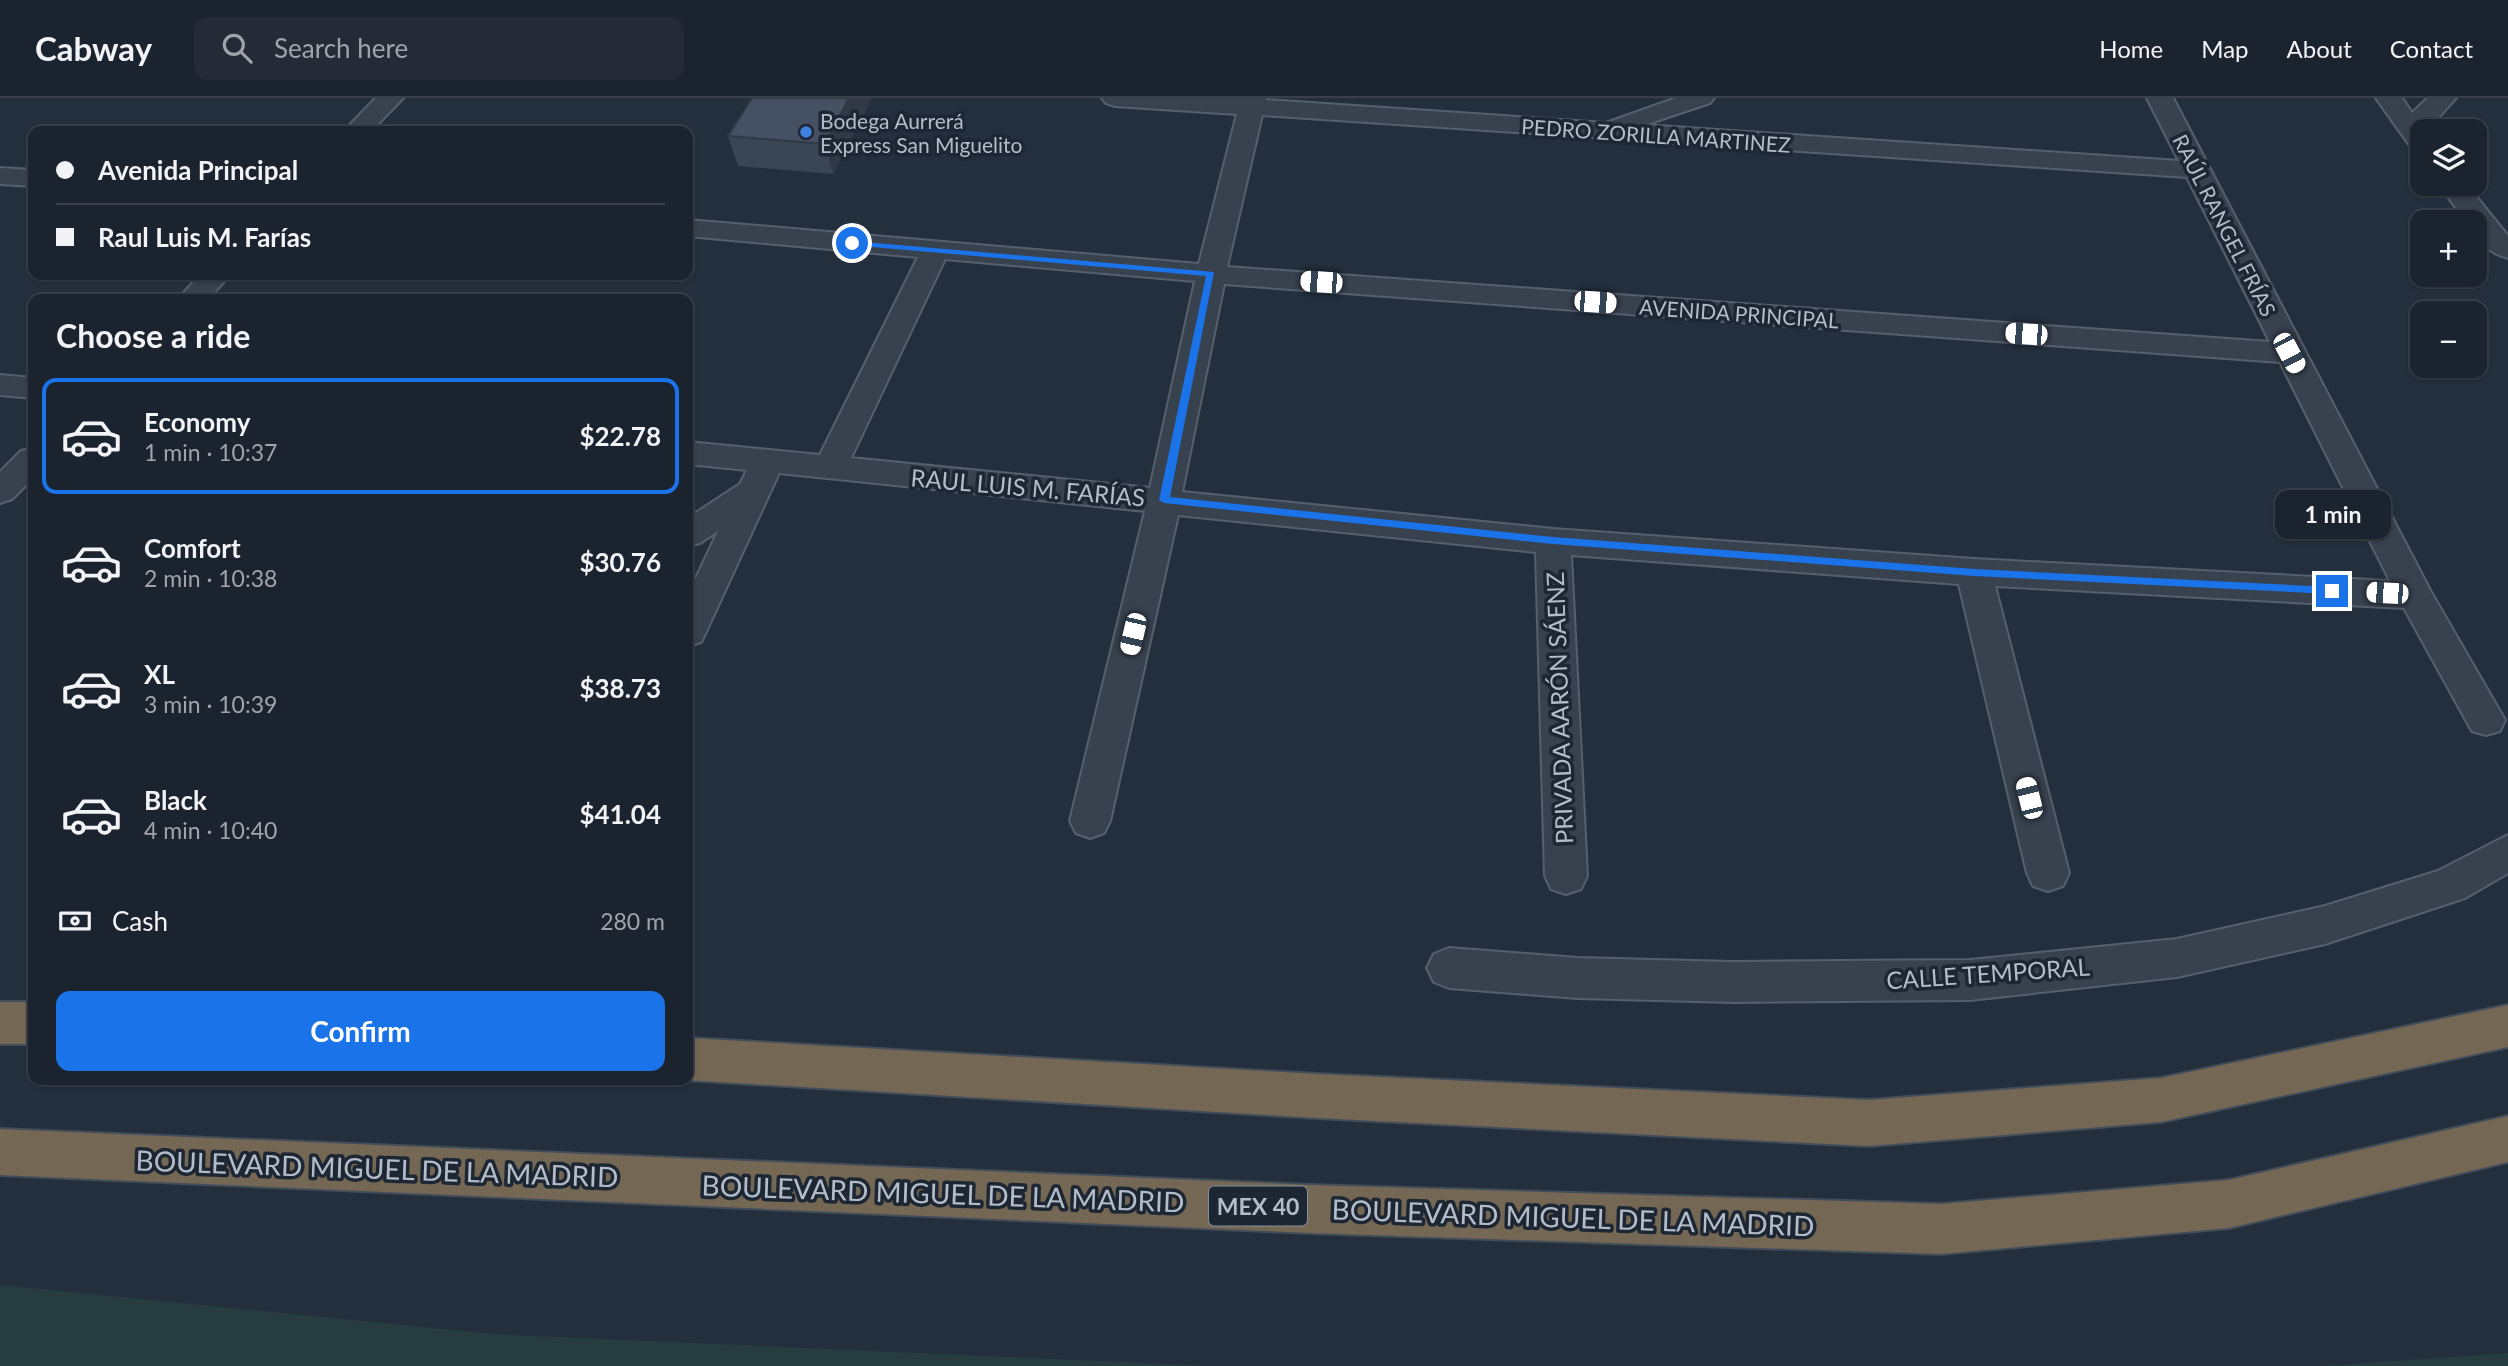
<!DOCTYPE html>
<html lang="en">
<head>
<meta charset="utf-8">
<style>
	:root { --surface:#1b232e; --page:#242b36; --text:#f1f3f6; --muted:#a0a4aa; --line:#39404a; --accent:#1a73e8 }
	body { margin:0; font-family:Lato,sans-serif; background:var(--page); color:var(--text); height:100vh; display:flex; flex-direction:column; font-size:26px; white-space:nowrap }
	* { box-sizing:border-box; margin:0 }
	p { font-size:23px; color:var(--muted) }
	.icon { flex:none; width:38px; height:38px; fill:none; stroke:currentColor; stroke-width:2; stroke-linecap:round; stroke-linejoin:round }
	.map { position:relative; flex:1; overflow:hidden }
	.drawer { position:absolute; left:28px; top:196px; width:665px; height:791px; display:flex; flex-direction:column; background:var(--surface); border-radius:14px; box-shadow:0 2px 5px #0004,0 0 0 2px var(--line) }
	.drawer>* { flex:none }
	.banner { position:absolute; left:28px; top:28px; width:665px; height:154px; border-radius:14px; box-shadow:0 2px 5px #0004,0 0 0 2px var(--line); display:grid; align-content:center; height:154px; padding:0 28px; background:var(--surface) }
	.fabs { position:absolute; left:2410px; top:21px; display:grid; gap:14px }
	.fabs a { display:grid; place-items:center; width:77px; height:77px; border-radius:14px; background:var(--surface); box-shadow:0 2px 5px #0004,0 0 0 2px var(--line); font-size:35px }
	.end { position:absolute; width:32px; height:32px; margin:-16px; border:9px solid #1a73e8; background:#fff; box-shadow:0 0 0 4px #fff }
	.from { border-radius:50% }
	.bubble { position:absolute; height:49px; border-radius:14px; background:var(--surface); box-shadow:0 2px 5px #0004,0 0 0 2px var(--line); font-size:23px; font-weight:700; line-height:49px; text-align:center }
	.car { position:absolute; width:21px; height:42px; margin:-21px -10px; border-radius:9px; box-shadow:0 0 5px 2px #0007; background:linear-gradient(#fff 24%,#345 0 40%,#fff 0 76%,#345 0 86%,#fff 0) }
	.banner b { display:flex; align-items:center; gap:24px; height:66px; font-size:26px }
	.banner b+b { border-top:2px solid var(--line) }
	.banner i { width:18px; height:18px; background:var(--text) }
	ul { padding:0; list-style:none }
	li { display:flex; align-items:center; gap:21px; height:116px; margin:0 14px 10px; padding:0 14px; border:4px solid transparent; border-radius:14px }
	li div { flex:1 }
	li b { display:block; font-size:26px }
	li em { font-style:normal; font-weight:700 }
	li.current { border-color:var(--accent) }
	li>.icon { width:63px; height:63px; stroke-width:1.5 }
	h2 { padding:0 28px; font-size:32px; line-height:84px }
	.pay { display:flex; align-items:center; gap:18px; height:77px; padding:0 28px; font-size:26px }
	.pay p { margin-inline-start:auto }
	.action { display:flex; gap:14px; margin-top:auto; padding:14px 28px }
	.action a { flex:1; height:80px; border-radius:14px; background:var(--accent); color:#fff; font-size:28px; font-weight:700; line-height:80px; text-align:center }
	header { display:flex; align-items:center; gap:42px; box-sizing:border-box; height:98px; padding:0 35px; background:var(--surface); border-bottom:2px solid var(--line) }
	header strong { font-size:33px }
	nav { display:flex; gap:38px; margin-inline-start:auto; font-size:24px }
	.search { width:490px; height:63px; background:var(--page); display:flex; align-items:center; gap:18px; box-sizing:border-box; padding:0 24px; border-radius:14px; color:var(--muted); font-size:26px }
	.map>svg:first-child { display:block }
	.green { fill:#263c3f }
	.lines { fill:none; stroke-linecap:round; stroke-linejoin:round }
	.street-casing { stroke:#565f6c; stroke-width:4 }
	.highway-casing { stroke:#434c59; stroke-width:4 }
	.street { fill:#38414e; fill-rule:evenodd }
	.highway { fill:#746855; fill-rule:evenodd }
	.wall { fill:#3b4654 }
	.shaded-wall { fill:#303945 }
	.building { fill:#455162; stroke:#303945; stroke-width:2 }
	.route { fill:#1a73e8 }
	.shop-dot { fill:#3f7fe0; stroke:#1d2633; stroke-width:2.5 }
	.labels { text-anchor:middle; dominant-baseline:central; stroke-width:7; stroke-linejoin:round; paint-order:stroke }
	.far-poi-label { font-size:21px; fill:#b4bcc9; stroke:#1d2633; text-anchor:start }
	.far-street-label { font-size:21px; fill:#b4bcc9; stroke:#1d2633 }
	.shield { fill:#1d2633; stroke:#878f9c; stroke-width:2 }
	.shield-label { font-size:23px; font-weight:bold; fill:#b4bcc9 }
	.street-label { font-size:24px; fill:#b4bcc9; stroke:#1d2633 }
	.near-street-label { font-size:28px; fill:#b4bcc9; stroke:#1d2633 }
</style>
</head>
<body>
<header>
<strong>Cabway</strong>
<div class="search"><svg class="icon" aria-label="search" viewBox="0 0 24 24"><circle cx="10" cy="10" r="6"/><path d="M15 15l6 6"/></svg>Search here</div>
<nav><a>Home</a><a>Map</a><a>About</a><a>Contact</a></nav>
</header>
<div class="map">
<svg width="2508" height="1268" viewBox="0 0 2508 1268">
	<rect width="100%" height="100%" fill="#242f3e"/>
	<!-- green -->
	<path class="green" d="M0,1187L493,1236L1211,1268H0Z
		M2508,1255V1268H2322Z"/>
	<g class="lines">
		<defs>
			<path id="street" d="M376,0H403L371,33H344Z
				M1102,0H1267L1266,2L1606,25L1676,0H1714L1710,5L1644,27L2179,63L2147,0H2173L2431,494L2505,622L2500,633L2486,637L2472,633L2404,510L1995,488L2069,775L2063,788L2048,793L2033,788L2027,775L1959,486L1571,457L1587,778L1581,791L1566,796L1551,791L1545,778L1536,454L1178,417L1110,723L1104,735L1090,740L1076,735L1070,723L1145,413L779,375L706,534L701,544L688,548V497L718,433L700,445L688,448V420L740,386L747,372L688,366V344L820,357L918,159L688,138V122L1199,166L1237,16L1115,8L1106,5ZM1262,17L2187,79L2270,244L1227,169ZM945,161L1195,183L1150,390L851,360ZM1224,186L2280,264L2390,483L1974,461L1553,431L1182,394Z
				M2376,0H2402L2412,15L2428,0H2456L2426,33H2422V54L2413,52Z
				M0,70L33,72V88L0,86Z
				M2439,86H2466L2508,138V160C2491,156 2474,143 2474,124H2466Z
				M200,177H230L208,201H178Z
				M0,277L33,280V300L0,297Z
				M33,350V380L12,401L0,405V374L21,353Z
				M2508,737V775L2465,800L2325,846L2177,879L1970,902L1733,904L1577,900L1449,890L1434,884L1427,870L1434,856L1449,850L1577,860L1733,864L1970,862L2177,841L2325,808L2438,773Z"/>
			<path id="highway" d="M0,904H33V946H0Z
				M2508,907V949L2161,1024L1869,1048L1317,1020L686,982L688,940L1317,976L1869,1002L2161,980Z
				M2508,1018V1064L2229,1130L1941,1156L1311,1135L0,1077V1031L1311,1087L1941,1106L2229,1082Z"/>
		</defs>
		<!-- street casing -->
		<use href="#street" class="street-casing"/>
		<!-- highway casing -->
		<use href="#highway" class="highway-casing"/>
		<!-- street -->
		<use href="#street" class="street"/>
		<!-- highway -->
		<use href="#highway" class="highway"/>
	</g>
	<!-- wall -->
	<path class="wall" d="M752,0H872L833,76L738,68L728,38Z"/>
	<!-- shaded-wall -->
	<path class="shaded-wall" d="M849,0H872L833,76L825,46Z"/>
	<!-- building -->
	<path class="building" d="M752,0H849L825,46L728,38Z"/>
	<!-- route -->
	<path class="route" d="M852,143L1214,174L1170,399L1553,439L1974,471L2332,489L2337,493L2332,496L1974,478L1553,446L1164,405L1159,402L1206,178L849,147Z"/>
	<!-- markers -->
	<circle class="shop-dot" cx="806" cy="34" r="7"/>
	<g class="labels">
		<!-- far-poi labels -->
		<g class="far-poi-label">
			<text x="820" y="22">Bodega Aurrerá<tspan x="820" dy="24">Express San Miguelito</tspan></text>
		</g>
		<!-- far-street labels -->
		<g class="far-street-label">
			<text transform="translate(1656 37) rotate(4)">PEDRO ZORILLA MARTINEZ</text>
			<text transform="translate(2225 127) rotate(63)">RAÚL RANGEL FRÍAS</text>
			<text transform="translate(1739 215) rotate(4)">AVENIDA PRINCIPAL</text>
		</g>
		<!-- shield labels -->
		<rect class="shield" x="1209" y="1088.5" width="98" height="39" rx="5"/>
		<g class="shield-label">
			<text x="1258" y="1108">MEX 40</text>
		</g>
		<!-- street labels -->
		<g class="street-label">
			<text transform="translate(1028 389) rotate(5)">RAUL LUIS M. FARÍAS</text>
			<text transform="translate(1559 610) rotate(-92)">PRIVADA AARÓN SÁENZ</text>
			<text transform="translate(1988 875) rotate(-4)">CALLE TEMPORAL</text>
		</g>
		<!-- near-street labels -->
		<g class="near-street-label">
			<text transform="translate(377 1070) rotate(2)">BOULEVARD MIGUEL DE LA MADRID</text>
			<text transform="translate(943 1095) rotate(2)">BOULEVARD MIGUEL DE LA MADRID</text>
			<text transform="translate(1573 1119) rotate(2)">BOULEVARD MIGUEL DE LA MADRID</text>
		</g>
	</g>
</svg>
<div class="fabs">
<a><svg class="icon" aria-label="layers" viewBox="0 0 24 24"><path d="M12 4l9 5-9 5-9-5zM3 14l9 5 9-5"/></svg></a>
<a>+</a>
<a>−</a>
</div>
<i class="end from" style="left:852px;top:145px"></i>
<i class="end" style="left:2332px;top:493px"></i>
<div class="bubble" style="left:2275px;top:392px;width:116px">1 min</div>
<i class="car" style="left:1321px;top:184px;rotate:274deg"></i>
<i class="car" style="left:1595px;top:204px;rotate:94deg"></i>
<i class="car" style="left:2026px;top:236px;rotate:274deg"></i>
<i class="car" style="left:2289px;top:255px;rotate:152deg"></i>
<i class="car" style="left:2387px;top:495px;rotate:273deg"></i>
<i class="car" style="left:1133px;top:536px;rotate:193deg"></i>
<i class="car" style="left:2029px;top:700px;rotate:346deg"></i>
<div class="banner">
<b><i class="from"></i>Avenida Principal</b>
<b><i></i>Raul Luis M. Farías</b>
</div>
<section class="drawer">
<h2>Choose a ride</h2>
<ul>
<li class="current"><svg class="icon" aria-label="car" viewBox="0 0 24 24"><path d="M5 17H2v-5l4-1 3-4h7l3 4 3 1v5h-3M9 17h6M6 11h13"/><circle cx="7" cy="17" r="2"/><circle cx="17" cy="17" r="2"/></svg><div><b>Economy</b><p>1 min · 10:37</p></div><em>$22.78</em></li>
<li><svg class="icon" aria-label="car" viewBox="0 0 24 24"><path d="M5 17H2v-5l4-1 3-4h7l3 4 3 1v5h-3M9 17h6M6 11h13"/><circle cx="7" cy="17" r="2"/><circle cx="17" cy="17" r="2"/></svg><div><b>Comfort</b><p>2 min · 10:38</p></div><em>$30.76</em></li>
<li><svg class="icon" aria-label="car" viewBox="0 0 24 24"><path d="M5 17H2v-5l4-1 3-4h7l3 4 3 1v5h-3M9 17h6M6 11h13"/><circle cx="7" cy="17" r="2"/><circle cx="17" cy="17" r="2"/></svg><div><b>XL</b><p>3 min · 10:39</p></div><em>$38.73</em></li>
<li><svg class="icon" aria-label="car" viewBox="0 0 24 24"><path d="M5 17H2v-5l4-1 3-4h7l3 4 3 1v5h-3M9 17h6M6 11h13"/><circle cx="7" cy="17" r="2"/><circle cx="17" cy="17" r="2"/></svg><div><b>Black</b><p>4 min · 10:40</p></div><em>$41.04</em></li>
</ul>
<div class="pay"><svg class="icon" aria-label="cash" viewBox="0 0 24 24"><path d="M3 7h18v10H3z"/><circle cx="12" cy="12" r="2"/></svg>Cash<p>280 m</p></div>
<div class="action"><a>Confirm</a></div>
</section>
</div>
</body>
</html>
